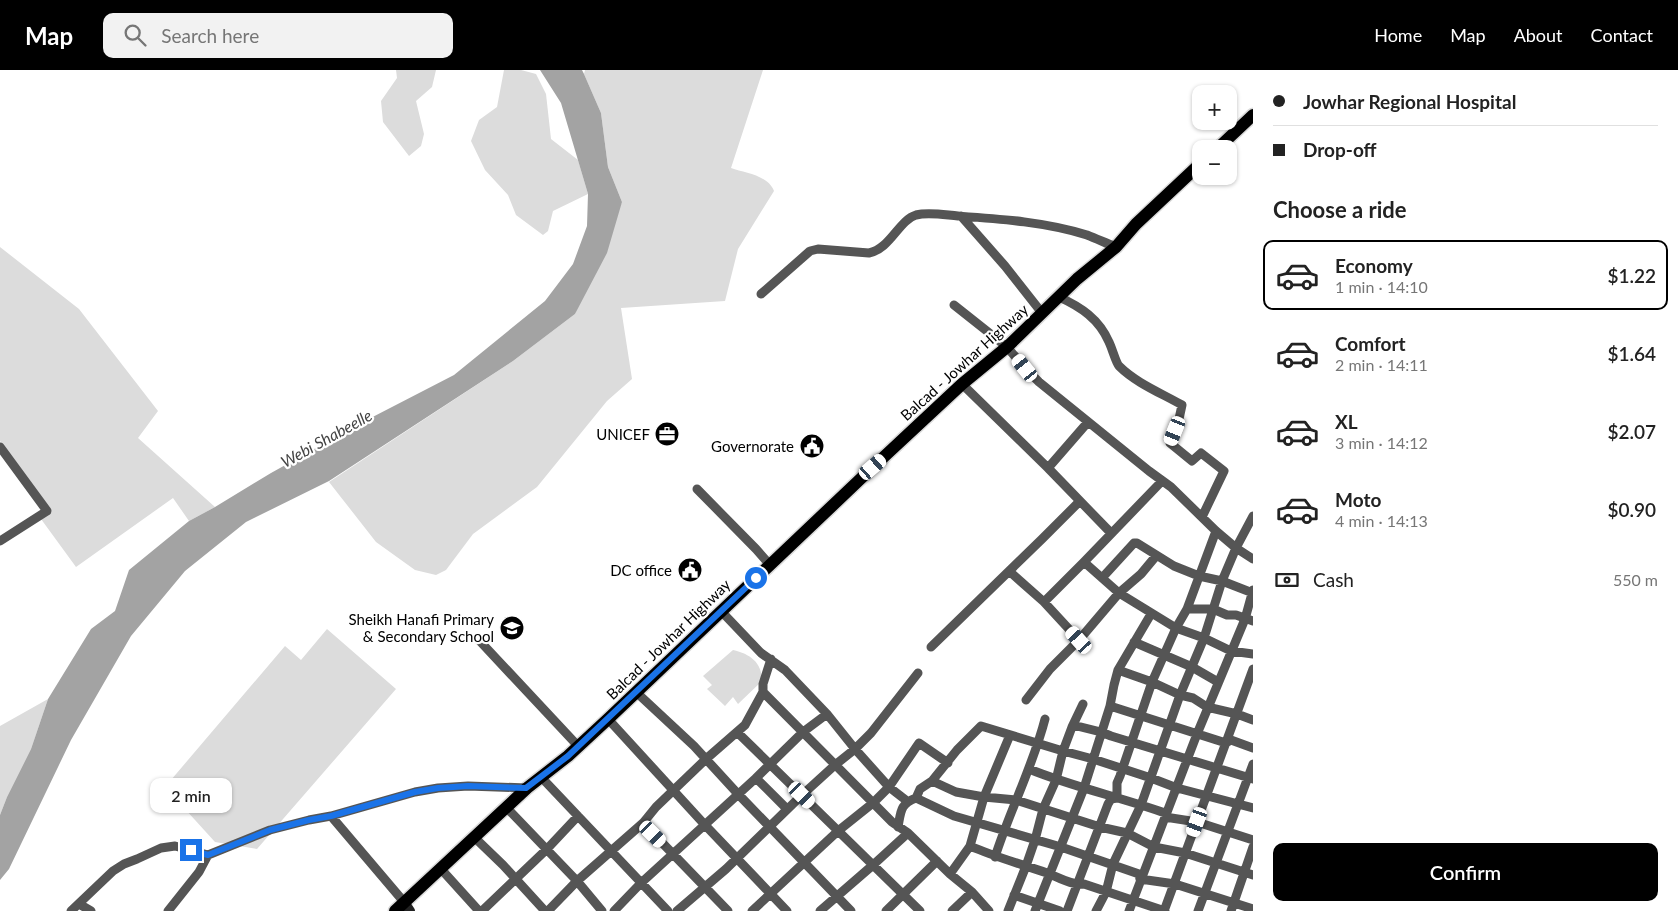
<!DOCTYPE html>
<html lang="en">
<head>
<meta charset="utf-8">
<style>
	:root { --surface:#fff; --page:#f2f2f2; --text:#222; --muted:#767676; --line:#e0e0e0; --accent:#000 }
	body { margin:0; font-family:Lato,sans-serif; background:var(--page); color:var(--text); height:100vh; display:flex; flex-direction:column; font-size:19px; white-space:nowrap }
	* { box-sizing:border-box; margin:0 }
	p { font-size:16px; color:var(--muted) }
	.icon { flex:none; width:28px; height:28px; fill:none; stroke:currentColor; stroke-width:2; stroke-linecap:round; stroke-linejoin:round }
	.map { position:relative; flex:1; overflow:hidden }
	.drawer { display:flex; flex-direction:column; background:var(--surface); width:425px }
	.drawer>* { flex:none }
	.guide { display:grid; align-content:center; height:110px; padding:0 20px; background:var(--surface) }
	.fabs { position:absolute; left:1192px; top:15px; display:grid; gap:10px }
	.fabs a { display:grid; place-items:center; width:45px; height:45px; border-radius:10px; background:var(--surface); box-shadow:0 1px 4px #0004; font-size:25px }
	.end { position:absolute; width:22px; height:22px; margin:-11px; border:6px solid #1a73e8; background:#fff; box-shadow:0 0 0 2px #fff }
	.from { border-radius:50% }
	.bubble { position:absolute; height:35px; border-radius:10px; background:var(--surface); box-shadow:0 1px 4px #0004; font-size:16px; font-weight:600; line-height:35px; text-align:center }
	.car { position:absolute; width:15px; height:30px; margin:-15px -8px; border-radius:6px; box-shadow:0 0 4px 1px #0007; background:linear-gradient(#fff 24%,#345 0 40%,#fff 0 76%,#345 0 86%,#fff 0) }
	.guide b { display:flex; align-items:center; gap:18px; height:48px; font-size:19px }
	.guide b+b { border-top:1px solid var(--line) }
	.guide i { width:12px; height:12px; background:var(--text) }
	ul { padding:0; list-style:none }
	li { display:flex; align-items:center; gap:15px; height:70px; margin:0 10px 8px; padding:0 10px; border:2px solid transparent; border-radius:10px }
	li div { flex:1 }
	li b { display:block; font-size:19px }
	li em { font-style:normal; font-weight:600 }
	li.active { border-color:var(--accent) }
	li>.icon { width:45px; height:45px; stroke-width:1.5 }
	h2 { padding:0 20px; font-size:22px; line-height:60px }
	.pay { display:flex; align-items:center; gap:12px; height:55px; padding:0 20px; font-size:19px }
	.pay p { margin-inline-start:auto }
	.cta { display:flex; gap:10px; margin-top:auto; padding:10px 20px }
	.cta a { flex:1; height:58px; border-radius:10px; background:var(--accent); color:#fff; font-size:20px; font-weight:600; line-height:58px; text-align:center }
	header { display:flex; align-items:center; gap:30px; box-sizing:border-box; height:70px; padding:0 25px; background:var(--accent); color:#fff }
	header strong { font-size:24px }
	nav { display:flex; gap:28px; margin-inline-start:auto; font-size:18px }
	.search { width:350px; height:45px; background:var(--page); display:flex; align-items:center; gap:12px; box-sizing:border-box; padding:0 18px; border-radius:10px; color:var(--muted); font-size:19px }
	main { display:flex; flex:1; min-height:0 }
	.map>svg:first-child { display:block }
	.green { fill:#dcdcdc }
	.water { fill:#a3a3a3 }
	.lines { fill:none; stroke-linecap:round; stroke-linejoin:round }
	.primary-casing { stroke:#dbdbdb; stroke-width:15 }
	.street { stroke:#555; stroke-width:9 }
	.secondary { stroke:#222; stroke-width:10 }
	.primary { stroke:#000; stroke-width:12 }
	.route { stroke:#1a73e8; stroke-width:6 }
	.labels { text-anchor:middle; dominant-baseline:central; stroke-width:4.5; stroke-linejoin:round; paint-order:stroke }
	.street-label { font-size:15px; fill:#000; stroke:#fff }
	.poi-label { font-size:15px; fill:#000; stroke:#fff; text-anchor:end }
	.water-label { font-size:16px; font-style:italic; fill:#444; stroke:#fff }
</style>
</head>
<body>
<header>
<strong>Map</strong>
<div class="search"><svg class="icon" aria-label="search" viewBox="0 0 24 24"><circle cx="10" cy="10" r="6"/><path d="M15 15l6 6"/></svg>Search here</div>
<nav><a>Home</a><a>Map</a><a>About</a><a>Contact</a></nav>
</header>
<main>
<div class="map">
<svg width="1253" height="841" viewBox="0 0 1253 841">
	<rect width="100%" height="100%" fill="#fff"/>
	<!-- green -->
	<path class="green" d="M396,0H436L432,17L416,31L424,64L421,76L409,86L383,52L381,31L397,8Z
		M504,0H521L536,4L546,24L551,69L578,90L588,124L553,141L548,161L543,165L516,145L508,125L485,100L471,71L479,50L497,37Z
		M585,0H763L731,98C745,103 768,105 774,121L738,179L725,231L621,238L632,309L607,331L537,417L473,464L446,500L436,505L415,500L376,472L329,412L513,291L575,244L622,132L608,97L601,43L584,4Z
		M0,177L79,239L158,341L138,368L215,437L189,451L173,428L76,497L41,449L52,442L0,371Z
		M327,559L396,619L257,779L215,772L165,717L285,576L301,590Z
		M733,580C750,584 762,592 762,611L738,634L733,627L725,636L707,619L712,615L703,606Z
		M48,629L31,679L7,727L0,745V656Z"/>
	<!-- water -->
	<path class="water" d="M540,0H582L584,4L601,43L608,97L622,132L607,183L575,244L513,291L329,411L246,452L185,501L131,566L71,670L9,799L0,810V745L7,727L31,679L48,629L91,559L115,541L129,500L189,451L215,437L271,403L361,353L454,305L545,231L573,194L587,156L588,124L561,33Z"/>
	<g class="lines">
		<defs>
			<path id="primary" d="M1217,79L1253,45
				M395,841L527,718L568,686L608,649L873,397L962,314L1007,277L1077,209L1116,177L1136,154L1201,93"/>
		</defs>
		<!-- primary casing -->
		<use href="#primary" class="primary-casing"/>
		<!-- street -->
		<path class="street" d="M961,146L1005,196L1042,243
			M761,224L810,181L818,179L869,183C890,179 899,150 916,145C929,142 945,145 958,146C1001,149 1046,152 1087,165C1097,169 1106,173 1116,177
			M1059,227C1081,237 1099,249 1109,272C1112,278 1116,293 1119,296C1136,313 1161,323 1182,335L1179,349L1170,373L1192,391L1201,383L1224,401L1202,447
			M954,235L1007,277L1025,298L1039,312L1149,401L1171,417L1216,461L1236,478L1253,489
			M962,314L1048,398L1111,463
			M0,377L47,441L0,471
			M1048,398L1088,352
			M697,419L756,479L770,495
			M1084,492L1119,523L1176,558L1204,568L1231,581L1253,584
			M1009,501L1044,532L1084,492L1162,411
			M1102,508L1134,473H1137L1174,496L1199,506L1222,511L1253,523
			M1044,532L1079,570
			M1187,539H1213L1227,545H1236L1253,551
			M721,541L761,583L785,600L827,644L855,679L889,717L907,731
			M477,568L578,676
			M1134,572L1192,597L1218,612
			M931,577L1042,469L1080,431
			M771,589L763,614V622L892,752L908,763L950,804L972,822L989,841
			M1118,600L1152,612L1180,625L1193,628L1207,637L1237,644L1253,650
			M636,622L694,676L738,724L851,841
			M1026,630L1050,599L1079,570L1119,523L1141,504L1156,486
			M1110,636L1226,673L1231,670L1253,678
			M608,649L705,755L787,841
			M1073,655L1101,662L1111,666L1253,709
			M737,662L920,841
			M1029,699C1073,717 1120,727 1165,743V747L1197,752L1253,770
			M541,707L668,841
			M756,708L787,739
			M932,711L956,722L984,727L1016,730L1100,757L1127,763L1154,777L1185,783L1253,805
			M916,728L954,746L1061,777L1139,804L1140,809L1175,814L1253,839
			M506,737L577,811L602,841
			M331,746L404,832
			M643,753L728,841
			M898,757C901,741 900,734 916,728L920,719L932,711L957,680L981,656L1063,681L1093,689L1151,708L1177,718L1253,738
			M474,767L503,795L545,841
			M970,776C995,787 1021,794 1047,803C1058,807 1072,816 1084,814L1165,841
			M995,787C1010,740 1033,696 1045,649
			M441,799L479,841
			M950,804L970,776L984,727L1010,665
			M1014,825L1060,841
			M79,834L91,841
			M71,841L113,801L124,794L137,789L161,778L175,776L208,785L270,760L309,750L331,746L415,722L438,718L468,716L527,718
			M168,841L199,802L208,785
			M482,841L547,779L578,746
			M548,841L577,811L643,753L656,737L706,689L745,655L763,622
			M614,841L641,813L756,708L803,662L827,644
			M677,841L726,799L802,725L835,695L855,679L871,663L918,603
			M752,841L838,761L873,733L889,717L919,673L948,693
			M820,841L873,795L908,763
			M886,841L937,791
			M952,841L972,822
			M1008,841L1026,796L1035,770L1043,739L1056,710L1063,681L1072,657L1083,634
			M1035,841L1084,718L1110,636L1114,615L1118,600L1151,544
			M1067,841L1108,734L1111,729L1117,728V713L1120,706L1152,612L1176,558L1187,539L1216,461
			M1096,841L1106,822L1113,794L1141,735L1180,625L1204,568L1222,511L1236,478L1253,446
			M1129,841L1197,664L1245,549L1253,520
			M1164,841L1253,599
			M1198,841L1253,694
			M1231,841L1253,777"/>
		<!-- secondary -->
		<path class="secondary" d="M404,832L410,841"/>
		<!-- primary -->
		<use href="#primary" class="primary"/>
	</g>
	<g class="lines">
		<!-- route -->
		<path class="route" d="M191,780L208,785L270,760L309,750L331,746L415,722L438,718L468,716L526,718L568,686L756,508"/>
	</g>
	<!-- icons -->
	<defs>
		<symbol id="office-disc" viewBox="-11 -11 22 22"><circle r="9.5" fill="#000" stroke="#fff"/><path d="M-6-3h4V-5.5h4V-3h4V5H-6ZM-1-4.5V-3h2v-1.5ZM-6 0V1H6V0Z" fill="#fff"/></symbol>
		<symbol id="civic-disc" viewBox="-11 -11 22 22"><circle r="9.5" fill="#000" stroke="#fff"/><path d="M-.6-6.5H3V-4.5H.6V-3L4-1V1h2V6H-6V1h2V-1L-.6-3ZM-1.2 2.5V6h2.4V2.5Z" fill="#fff"/></symbol>
		<symbol id="school-disc" viewBox="-11 -11 22 22"><circle r="9.5" fill="#000" stroke="#fff"/><path d="M0-5L7-2L0 1L-7-2ZM-4 1L0 2.5L4 1V4Q0 6-4 4Z" fill="#fff"/></symbol>
	</defs>
	<g fill-rule="evenodd">
		<use href="#office-disc" x="653" y="350" width="28" height="28"/>
		<use href="#civic-disc" x="798" y="362" width="28" height="28"/>
		<use href="#civic-disc" x="676" y="486" width="28" height="28"/>
		<use href="#school-disc" x="498" y="544" width="28" height="28"/>
	</g>
	<g class="labels">
		<!-- street labels -->
		<g class="street-label">
			<text transform="translate(964 292) rotate(-42)">Balcad - Jowhar Highway</text>
			<text transform="translate(668 569) rotate(-44)">Balcad - Jowhar Highway</text>
		</g>
		<!-- poi labels -->
		<g class="poi-label">
			<text x="650" y="364">UNICEF</text>
			<text x="794" y="376">Governorate</text>
			<text x="672" y="500">DC office</text>
			<text x="494" y="549">Sheikh Hanafi Primary<tspan x="494" dy="17">&amp; Secondary School</tspan></text>
		</g>
		<!-- water labels -->
		<g class="water-label">
			<text transform="translate(326 368) rotate(-29)">Webi Shabeelle</text>
		</g>
	</g>
</svg>
<div class="fabs">
<a>+</a>
<a>−</a>
</div>
<i class="end from" style="left:756px;top:508px"></i>
<i class="end" style="left:191px;top:780px"></i>
<div class="bubble" style="left:150px;top:708px;width:82px">2 min</div>
<i class="car" style="left:1025px;top:298px;rotate:321deg"></i>
<i class="car" style="left:1175px;top:361px;rotate:202deg"></i>
<i class="car" style="left:873px;top:397px;rotate:49deg"></i>
<i class="car" style="left:1079px;top:570px;rotate:318deg"></i>
<i class="car" style="left:802px;top:725px;rotate:135deg"></i>
<i class="car" style="left:1197px;top:752px;rotate:200deg"></i>
<i class="car" style="left:653px;top:764px;rotate:135deg"></i>
</div>
<section class="drawer">
<div class="guide">
<b><i class="from"></i>Jowhar Regional Hospital</b>
<b><i></i>Drop-off</b>
</div>
<h2>Choose a ride</h2>
<ul>
<li class="active"><svg class="icon" aria-label="car" viewBox="0 0 24 24"><path d="M5 17H2v-5l4-1 3-4h7l3 4 3 1v5h-3M9 17h6M6 11h13"/><circle cx="7" cy="17" r="2"/><circle cx="17" cy="17" r="2"/></svg><div><b>Economy</b><p>1 min · 14:10</p></div><em>$1.22</em></li>
<li><svg class="icon" aria-label="car" viewBox="0 0 24 24"><path d="M5 17H2v-5l4-1 3-4h7l3 4 3 1v5h-3M9 17h6M6 11h13"/><circle cx="7" cy="17" r="2"/><circle cx="17" cy="17" r="2"/></svg><div><b>Comfort</b><p>2 min · 14:11</p></div><em>$1.64</em></li>
<li><svg class="icon" aria-label="car" viewBox="0 0 24 24"><path d="M5 17H2v-5l4-1 3-4h7l3 4 3 1v5h-3M9 17h6M6 11h13"/><circle cx="7" cy="17" r="2"/><circle cx="17" cy="17" r="2"/></svg><div><b>XL</b><p>3 min · 14:12</p></div><em>$2.07</em></li>
<li><svg class="icon" aria-label="car" viewBox="0 0 24 24"><path d="M5 17H2v-5l4-1 3-4h7l3 4 3 1v5h-3M9 17h6M6 11h13"/><circle cx="7" cy="17" r="2"/><circle cx="17" cy="17" r="2"/></svg><div><b>Moto</b><p>4 min · 14:13</p></div><em>$0.90</em></li>
</ul>
<div class="pay"><svg class="icon" aria-label="cash" viewBox="0 0 24 24"><path d="M3 7h18v10H3z"/><circle cx="12" cy="12" r="2"/></svg>Cash<p>550 m</p></div>
<div class="cta"><a>Confirm</a></div>
</section>
</main>
</body>
</html>
